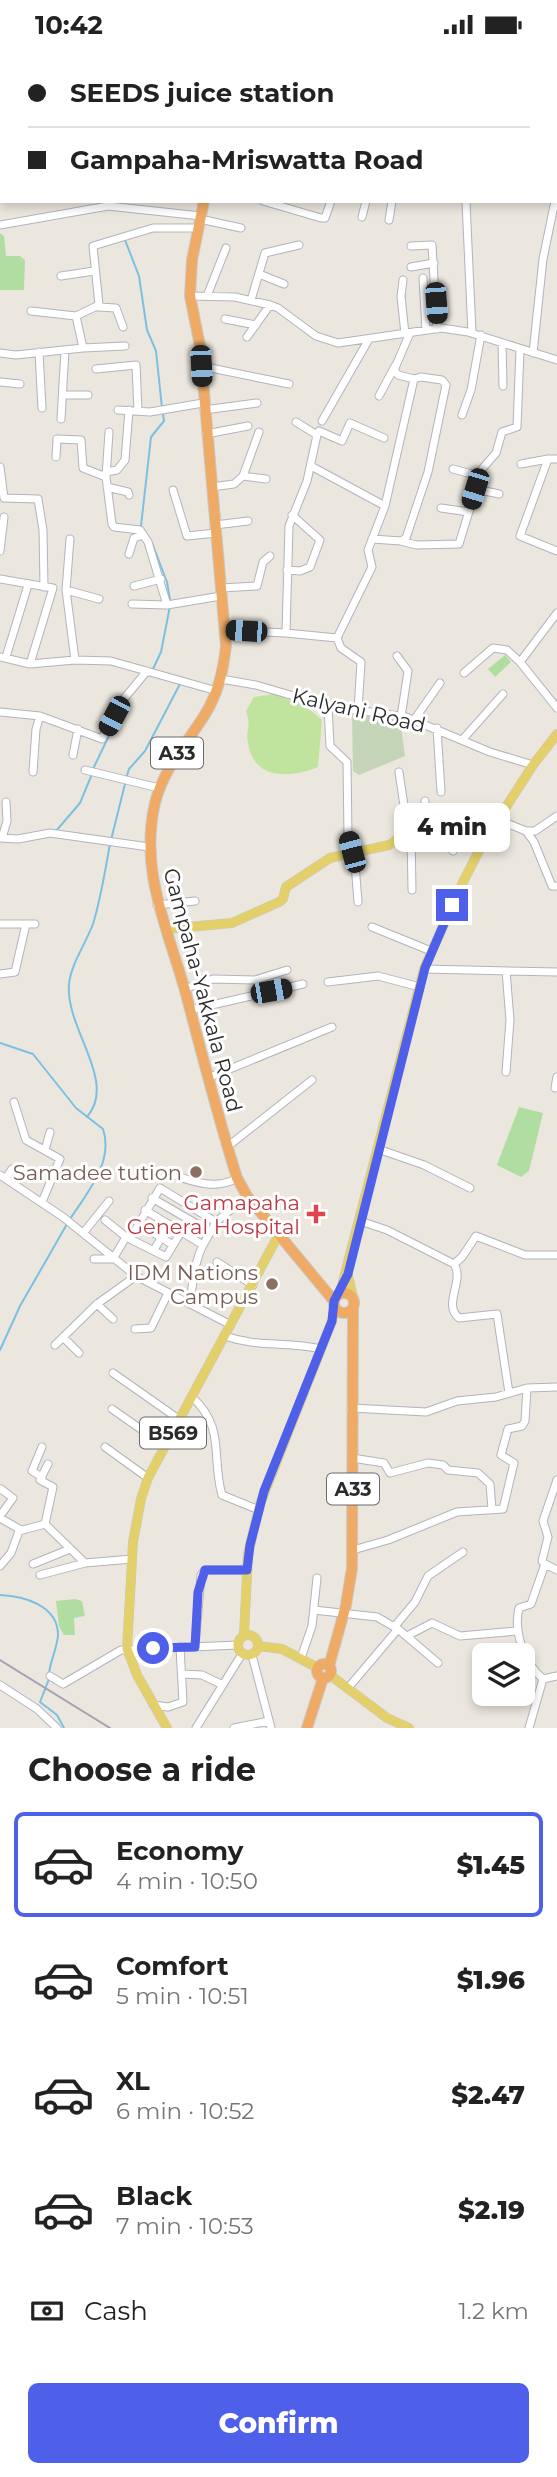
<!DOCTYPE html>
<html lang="en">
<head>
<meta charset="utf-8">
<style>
	:root { --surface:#fff; --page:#f2f2f2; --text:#222; --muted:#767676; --line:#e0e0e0; --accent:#4e5fe9 }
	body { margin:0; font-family:Montserrat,sans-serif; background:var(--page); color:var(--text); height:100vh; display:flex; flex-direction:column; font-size:26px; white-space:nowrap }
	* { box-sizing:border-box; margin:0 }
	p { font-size:23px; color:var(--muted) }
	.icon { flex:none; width:38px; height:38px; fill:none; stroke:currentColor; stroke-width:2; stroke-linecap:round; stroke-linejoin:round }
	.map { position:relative; height:1679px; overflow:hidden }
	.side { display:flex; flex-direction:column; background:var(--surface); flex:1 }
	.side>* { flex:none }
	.hud { position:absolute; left:0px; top:0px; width:558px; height:154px; box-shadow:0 4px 10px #0003; display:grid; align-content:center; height:154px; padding:0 28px; background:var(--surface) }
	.tools { position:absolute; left:472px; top:1594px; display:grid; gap:14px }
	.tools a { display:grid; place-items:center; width:63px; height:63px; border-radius:10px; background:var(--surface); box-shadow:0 4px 10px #0003; font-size:35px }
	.end { position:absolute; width:32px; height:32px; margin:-16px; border:9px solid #4e5fe9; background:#fff; box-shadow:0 0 0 4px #fff }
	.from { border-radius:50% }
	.bubble { position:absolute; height:49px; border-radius:10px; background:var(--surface); box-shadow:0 4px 10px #0003; font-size:23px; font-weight:800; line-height:49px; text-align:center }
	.car { position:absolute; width:21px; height:42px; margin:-21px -10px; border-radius:9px; box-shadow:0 0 5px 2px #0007; background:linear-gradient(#222 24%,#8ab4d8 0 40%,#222 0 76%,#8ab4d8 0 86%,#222 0) }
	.hud b { display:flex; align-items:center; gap:24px; height:66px; font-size:26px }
	.hud b+b { border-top:2px solid var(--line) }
	.hud i { width:18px; height:18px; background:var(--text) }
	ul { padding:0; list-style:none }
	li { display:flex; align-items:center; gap:21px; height:105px; margin:0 14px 10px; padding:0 14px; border:4px solid transparent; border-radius:10px }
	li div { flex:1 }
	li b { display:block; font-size:26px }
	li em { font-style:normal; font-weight:800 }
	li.active { border-color:var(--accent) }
	li>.icon { width:63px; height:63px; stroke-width:1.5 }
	h2 { padding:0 28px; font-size:32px; line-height:84px }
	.pay { display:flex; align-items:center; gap:18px; height:77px; padding:0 28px; font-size:26px }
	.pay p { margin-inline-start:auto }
	.primary-button { display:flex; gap:14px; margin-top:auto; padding:14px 28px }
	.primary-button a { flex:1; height:80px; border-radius:10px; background:var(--accent); color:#fff; font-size:28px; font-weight:800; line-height:80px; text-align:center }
	.status { display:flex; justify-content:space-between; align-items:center; height:49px; padding:0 35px; background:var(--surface); direction:ltr }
	.status svg { height:19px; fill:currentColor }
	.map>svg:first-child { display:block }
	.green { fill:#b0dda0 }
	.cemetery { fill:#c3d4b7 }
	.pitch { fill:#c0e39d }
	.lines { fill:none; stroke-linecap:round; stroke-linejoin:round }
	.stream { stroke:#7bc0e3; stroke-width:2 }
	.minor-casing { stroke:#b2b3bd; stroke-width:9 }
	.major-casing { stroke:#c8c8c8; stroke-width:10 }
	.highway-casing { stroke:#c8c8c8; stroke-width:12 }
	.minor { stroke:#fff; stroke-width:7 }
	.major { stroke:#e3d06b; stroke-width:9 }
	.highway { stroke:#efab66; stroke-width:10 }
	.rail { stroke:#a2a3b3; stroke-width:2 }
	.route { stroke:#4e5fe9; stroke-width:9 }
	.education-dot { fill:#8d6e63; stroke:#fff; stroke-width:2.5 }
	.health-dot { fill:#e0444e; stroke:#fff; stroke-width:2.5 }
	.labels { text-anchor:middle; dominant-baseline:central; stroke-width:6; stroke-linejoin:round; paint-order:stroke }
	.shield { fill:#fff; stroke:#6b6b6b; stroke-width:2 }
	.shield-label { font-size:19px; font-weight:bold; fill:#2b2b2b }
	.street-label { font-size:21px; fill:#2b2b2b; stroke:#fff }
	.education-label { font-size:21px; fill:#785e54; stroke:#fff; text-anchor:end }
	.health-label { font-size:21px; fill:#be3a42; stroke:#fff; text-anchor:end }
</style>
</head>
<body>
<div class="status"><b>10:42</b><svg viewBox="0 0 49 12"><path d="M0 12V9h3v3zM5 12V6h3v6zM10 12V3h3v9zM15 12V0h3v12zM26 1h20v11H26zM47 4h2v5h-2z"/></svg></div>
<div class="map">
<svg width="557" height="1679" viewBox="0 0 557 1679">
	<rect width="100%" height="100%" fill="#ebe7de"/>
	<!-- green -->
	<path class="green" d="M0,184L4,187L6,207H20L25,211L24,241H0Z
		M505,606L511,613L495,628L488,620Z
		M519,1058L543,1064L529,1122L521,1128L497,1116Z
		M75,1550L82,1552L85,1567L74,1569L75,1586H64L59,1577L56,1552Z"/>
	<!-- cemetery -->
	<path class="cemetery" d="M352,665L400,672L405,707L359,726L353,722Z"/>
	<!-- pitch -->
	<path class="pitch" d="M274,645L304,656L322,671L318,718C291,729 254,732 248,694C245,681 252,679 246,662L254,648Z"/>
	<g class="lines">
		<!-- stream -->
		<path class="stream" d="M125,191L139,227L147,281L156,302L162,359
			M141,477L151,388L164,372L163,365
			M152,494L167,533L170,551
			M152,622L161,603L170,557
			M93,720L118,668
			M126,730L129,720L145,702L180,635
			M56,782L80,754L92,725
			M111,791L125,735
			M0,994L33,1005L76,1059L103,1080C114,1113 87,1144 70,1170
			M87,1068C118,1032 65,980 69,935C71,915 86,894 93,875C101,849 105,822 110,795
			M0,1301L20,1257L67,1175
			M0,1546C23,1547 58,1556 58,1586C57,1600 50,1612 49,1625
			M49,1630L40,1653L57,1666L64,1679"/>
		<defs>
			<path id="minor" d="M58,0V2
				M301,2V0
				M358,2V0
				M443,2L444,0
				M529,2L530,0
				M0,20H2
				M556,142L557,141
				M263,152L321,169H325L331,152
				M466,153L472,284
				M362,168L366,152
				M200,170L241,179
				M389,171L392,152
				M0,176L108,157L201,167
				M411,197L432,196L437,280
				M411,218L434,214
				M259,225L284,235
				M61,227L94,222
				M423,229L426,281
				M403,231L401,247L405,285
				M190,247L235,248L270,256L278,259L316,287L338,294L441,279L468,283L557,311
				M207,247L226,199
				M251,251L265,204L299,196
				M98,258L116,259L123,278
				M31,262L76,267
				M225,270L256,276
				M247,288L270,256
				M502,294L503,337
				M83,299L125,297
				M39,303L42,359
				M0,304L16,306L83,299L76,267L99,256L93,197L153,179H198
				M533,304L543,210L555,152
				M201,317L289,335
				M96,320L136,316L138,362
				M0,333L20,335
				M64,346H88
				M379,347L395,317
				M118,361L150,363L203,354
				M204,361L257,354
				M462,366L471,341L481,286
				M61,370L65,301
				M322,372L369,290
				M109,383L106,428L112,475L114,478L140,481L148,493L167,556
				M206,385L248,377
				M317,386L319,382L342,392L350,374L384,389
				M56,408L57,390L81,391L83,419L106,428
				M557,410H548L520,487L557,502
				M521,415L548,410
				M311,417L385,457
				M0,418L4,449L38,450L43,481L44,538
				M453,420L479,427
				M106,423L117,421L125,411L129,361
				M243,427L259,383
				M107,438L128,443L129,446
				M211,438L234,435L243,427L266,430
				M476,440L499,445
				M173,441L187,487L216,484
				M441,459L469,463
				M215,476L248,472
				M70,490L66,541L75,611
				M372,490L401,492L406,489L428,423L446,336L442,331L421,328L414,330
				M401,492L416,496L459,495L482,420L496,404L502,383L517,378L520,301
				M0,502L4,468
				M129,505L134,489L143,486
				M287,521L300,522L310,518L320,491L292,466
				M0,530L53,539L30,615
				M134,537L161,530
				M221,539L257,537L263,513L270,507
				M66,541L99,550
				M132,555L167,556L221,547
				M226,581L286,584L289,477L307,432L317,386L296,373
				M286,584L337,589L372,518L368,501L385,457L414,330L398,326L394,321L410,284
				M337,589L341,599L361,613L358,661
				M397,607L408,622L401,668
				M0,608L30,615L75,611L111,612L217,642
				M6,608L28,536
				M520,613L557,659
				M464,624L493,599L507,601L520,613L557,564
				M221,630L256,636L328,657L406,668L490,703L533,716
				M328,657L330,697L347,713L348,788L352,803
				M0,663L40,667L102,690L122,652L147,622
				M414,671L440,634
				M437,679L441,743
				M463,690L503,645
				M73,706L78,680
				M85,721L159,739
				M33,723L36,680L40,667
				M399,723L408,784
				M425,752L426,778
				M499,771L526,782L534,793L552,837H557
				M526,782H535L557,767
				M411,783L412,841
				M0,789L18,790L50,784L149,798
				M2,789L7,772L6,753
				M354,802L358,853
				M453,802L456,778
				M157,856L195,852
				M0,875H35
				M372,878L431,902
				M424,920L557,923
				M0,925L15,923L26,875
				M328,933L378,927L420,938
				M184,940L213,930L255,931L287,921
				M190,961L303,935
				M506,1023L510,971L506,922
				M208,1029L332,978
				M555,1039L557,1028
				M14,1053L26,1091L60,1110L42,1153
				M227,1098L312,1031
				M378,1100L424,1116L470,1139
				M45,1101L50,1083
				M168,1124C191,1132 215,1142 237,1129
				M0,1126L63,1168L136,1227L231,1276
				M6,1129L12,1120
				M152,1149L195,1174
				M145,1161L203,1196L216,1173L247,1147
				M360,1172L387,1181L454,1215
				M138,1174L173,1196
				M84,1183L109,1152
				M181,1183L166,1208L126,1188L133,1185L160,1139L216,1173
				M154,1201L169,1175
				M94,1210H113L126,1188L105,1171
				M217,1213L253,1236
				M454,1215C465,1232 442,1255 459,1269L497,1265L509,1344
				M454,1215L462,1208L476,1187L525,1206H557
				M97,1255L113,1270
				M189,1255C194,1235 193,1215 203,1196
				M135,1280L151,1279L168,1244
				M225,1287C259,1299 287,1292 321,1300
				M63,1288L79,1304
				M55,1296L97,1255L136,1227
				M113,1324L180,1371
				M192,1348C226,1379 211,1408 222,1446L259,1461
				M351,1359L426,1363L457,1352L496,1348L527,1339L557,1338
				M112,1360L165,1397
				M105,1398L148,1429
				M352,1409L384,1414L390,1424L428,1414L443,1416L448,1421L478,1424L490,1435L492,1460
				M48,1415L40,1431L53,1438L45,1475L85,1514
				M42,1428L32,1422L42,1398
				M0,1467L13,1449L1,1440
				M0,1469L21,1481
				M353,1501L388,1491L457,1463L503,1460L514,1414L501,1406L508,1380L522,1377L525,1372L527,1339
				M33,1515L70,1500
				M545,1515L542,1512L548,1488L543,1472L557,1431
				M545,1515L557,1521
				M0,1517L11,1504L19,1482L45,1475
				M40,1526L85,1514L132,1510
				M314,1561L377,1568L398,1580L438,1614
				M395,1577L415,1553L428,1527L463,1503
				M407,1587L432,1574L460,1587L517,1582
				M195,1598L201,1526L205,1521H247
				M252,1606L271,1679
				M301,1609L312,1577L317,1529
				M182,1625L202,1626L223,1636
				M50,1627L63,1635L121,1601L238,1596
				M543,1630C525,1615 513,1583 519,1559L531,1555L545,1515
				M543,1630L557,1627
				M0,1636L37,1660L57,1679
				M348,1639L398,1580
				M153,1656L168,1658L183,1653L180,1598
				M196,1679L242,1605
				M234,1679L269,1672
				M529,1679L543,1630"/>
			<path id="major" d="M166,880L232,874L279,853L283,850L286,838L330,809L389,796L405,785L426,778L494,779
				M348,1227L353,1248
				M340,1244L424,920L462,835L483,794L533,716L557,685
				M238 1596a10 10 0 1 1 20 0a10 10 0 1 1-20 0Z
				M244,1586L248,1505L260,1455L332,1272L335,1258
				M258,1597L282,1600L318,1619
				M330,1626L387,1669L409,1679
				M167,1679L137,1626L127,1600L133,1493L141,1450L148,1429L279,1185"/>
			<path id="highway" d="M219,0V2
				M204,152L192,211L190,247L200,297L226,597C223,623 218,645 204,667C185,697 164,719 155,754C139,822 168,880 186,945C202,1006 218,1068 237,1129L247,1147L334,1252
				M334 1254a10 10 0 1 1 20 0a10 10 0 1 1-20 0Z
				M317 1622a7 7 0 1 1 14 0a7 7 0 1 1-14 0Z
				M329,1617L346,1556L352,1519L353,1261
				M307,1679L323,1629"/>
		</defs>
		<!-- minor casing -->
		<use href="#minor" class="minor-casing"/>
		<!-- major casing -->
		<use href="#major" class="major-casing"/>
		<!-- highway casing -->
		<use href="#highway" class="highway-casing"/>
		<!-- minor -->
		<use href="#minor" class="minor"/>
		<!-- major -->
		<use href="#major" class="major"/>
		<!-- highway -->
		<use href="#highway" class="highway"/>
		<!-- rail -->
		<path class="rail" d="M0,1611L110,1679"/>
	</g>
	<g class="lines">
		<!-- route -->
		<path class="route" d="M153,1599L195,1598L198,1543L205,1521H247L250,1496L264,1442L332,1272L334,1252L348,1225L425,919L452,856"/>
	</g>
	<!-- markers -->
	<g class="education-dot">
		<circle cx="196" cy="1123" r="7"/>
		<circle cx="272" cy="1235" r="7"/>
	</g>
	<path class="health-dot" d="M312.5 1154.5h7v7h7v7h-7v7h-7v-7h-7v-7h7z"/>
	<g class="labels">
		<!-- shield labels -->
		<g class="shield">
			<rect x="151" y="688.5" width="52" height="31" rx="5"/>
			<rect x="140" y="1368.5" width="66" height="31" rx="5"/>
			<rect x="327" y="1424.5" width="52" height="31" rx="5"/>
		</g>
		<g class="shield-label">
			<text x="177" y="704">A33</text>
			<text x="173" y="1384">B569</text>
			<text x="353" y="1440">A33</text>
		</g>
		<!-- street labels -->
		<g class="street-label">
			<text transform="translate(359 661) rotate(13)">Kalyani Road</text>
			<text transform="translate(203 941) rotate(75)">Gampaha-Yakkala Road</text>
		</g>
		<!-- education labels -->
		<g class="education-label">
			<text x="182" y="1123">Samadee tution</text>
			<text x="258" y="1223">IDM Nations<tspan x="258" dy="24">Campus</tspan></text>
		</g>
		<!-- health labels -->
		<g class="health-label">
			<text x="300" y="1153">Gamapaha<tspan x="300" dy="24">General Hospital</tspan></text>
		</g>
	</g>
</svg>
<div class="tools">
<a><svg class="icon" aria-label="layers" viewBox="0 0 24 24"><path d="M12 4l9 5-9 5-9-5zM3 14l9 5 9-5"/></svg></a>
</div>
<i class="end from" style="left:153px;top:1599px"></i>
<i class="end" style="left:452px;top:856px"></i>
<div class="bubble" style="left:394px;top:754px;width:116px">4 min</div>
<i class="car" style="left:436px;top:254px;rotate:176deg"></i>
<i class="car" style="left:201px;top:317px;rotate:177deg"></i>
<i class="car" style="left:475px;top:440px;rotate:197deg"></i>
<i class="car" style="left:246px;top:582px;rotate:273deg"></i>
<i class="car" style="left:114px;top:667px;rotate:208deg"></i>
<i class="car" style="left:352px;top:803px;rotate:345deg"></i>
<i class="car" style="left:271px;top:942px;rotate:80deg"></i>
<div class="hud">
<b><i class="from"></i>SEEDS juice station</b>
<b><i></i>Gampaha-Mriswatta Road</b>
</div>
</div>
<section class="side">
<h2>Choose a ride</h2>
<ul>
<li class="active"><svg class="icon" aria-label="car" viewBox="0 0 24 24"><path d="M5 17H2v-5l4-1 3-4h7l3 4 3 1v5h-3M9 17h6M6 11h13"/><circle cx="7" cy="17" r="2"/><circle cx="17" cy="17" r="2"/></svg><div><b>Economy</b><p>4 min · 10:50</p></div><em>$1.45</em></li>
<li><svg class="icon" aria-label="car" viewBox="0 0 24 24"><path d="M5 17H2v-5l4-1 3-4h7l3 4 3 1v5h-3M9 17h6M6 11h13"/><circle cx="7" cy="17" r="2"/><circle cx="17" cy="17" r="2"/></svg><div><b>Comfort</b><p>5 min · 10:51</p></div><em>$1.96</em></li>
<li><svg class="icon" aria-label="car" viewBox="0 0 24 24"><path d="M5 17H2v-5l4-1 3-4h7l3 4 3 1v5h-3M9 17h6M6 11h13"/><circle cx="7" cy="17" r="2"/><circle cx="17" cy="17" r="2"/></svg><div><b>XL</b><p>6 min · 10:52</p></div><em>$2.47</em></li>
<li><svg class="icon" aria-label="car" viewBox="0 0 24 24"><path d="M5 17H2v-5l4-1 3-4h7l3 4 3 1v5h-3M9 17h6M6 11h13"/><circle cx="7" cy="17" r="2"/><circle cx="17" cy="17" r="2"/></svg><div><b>Black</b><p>7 min · 10:53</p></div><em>$2.19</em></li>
</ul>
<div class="pay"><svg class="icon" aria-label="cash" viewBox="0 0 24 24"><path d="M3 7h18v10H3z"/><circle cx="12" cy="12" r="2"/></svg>Cash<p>1.2 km</p></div>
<div class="primary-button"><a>Confirm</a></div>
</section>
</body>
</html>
